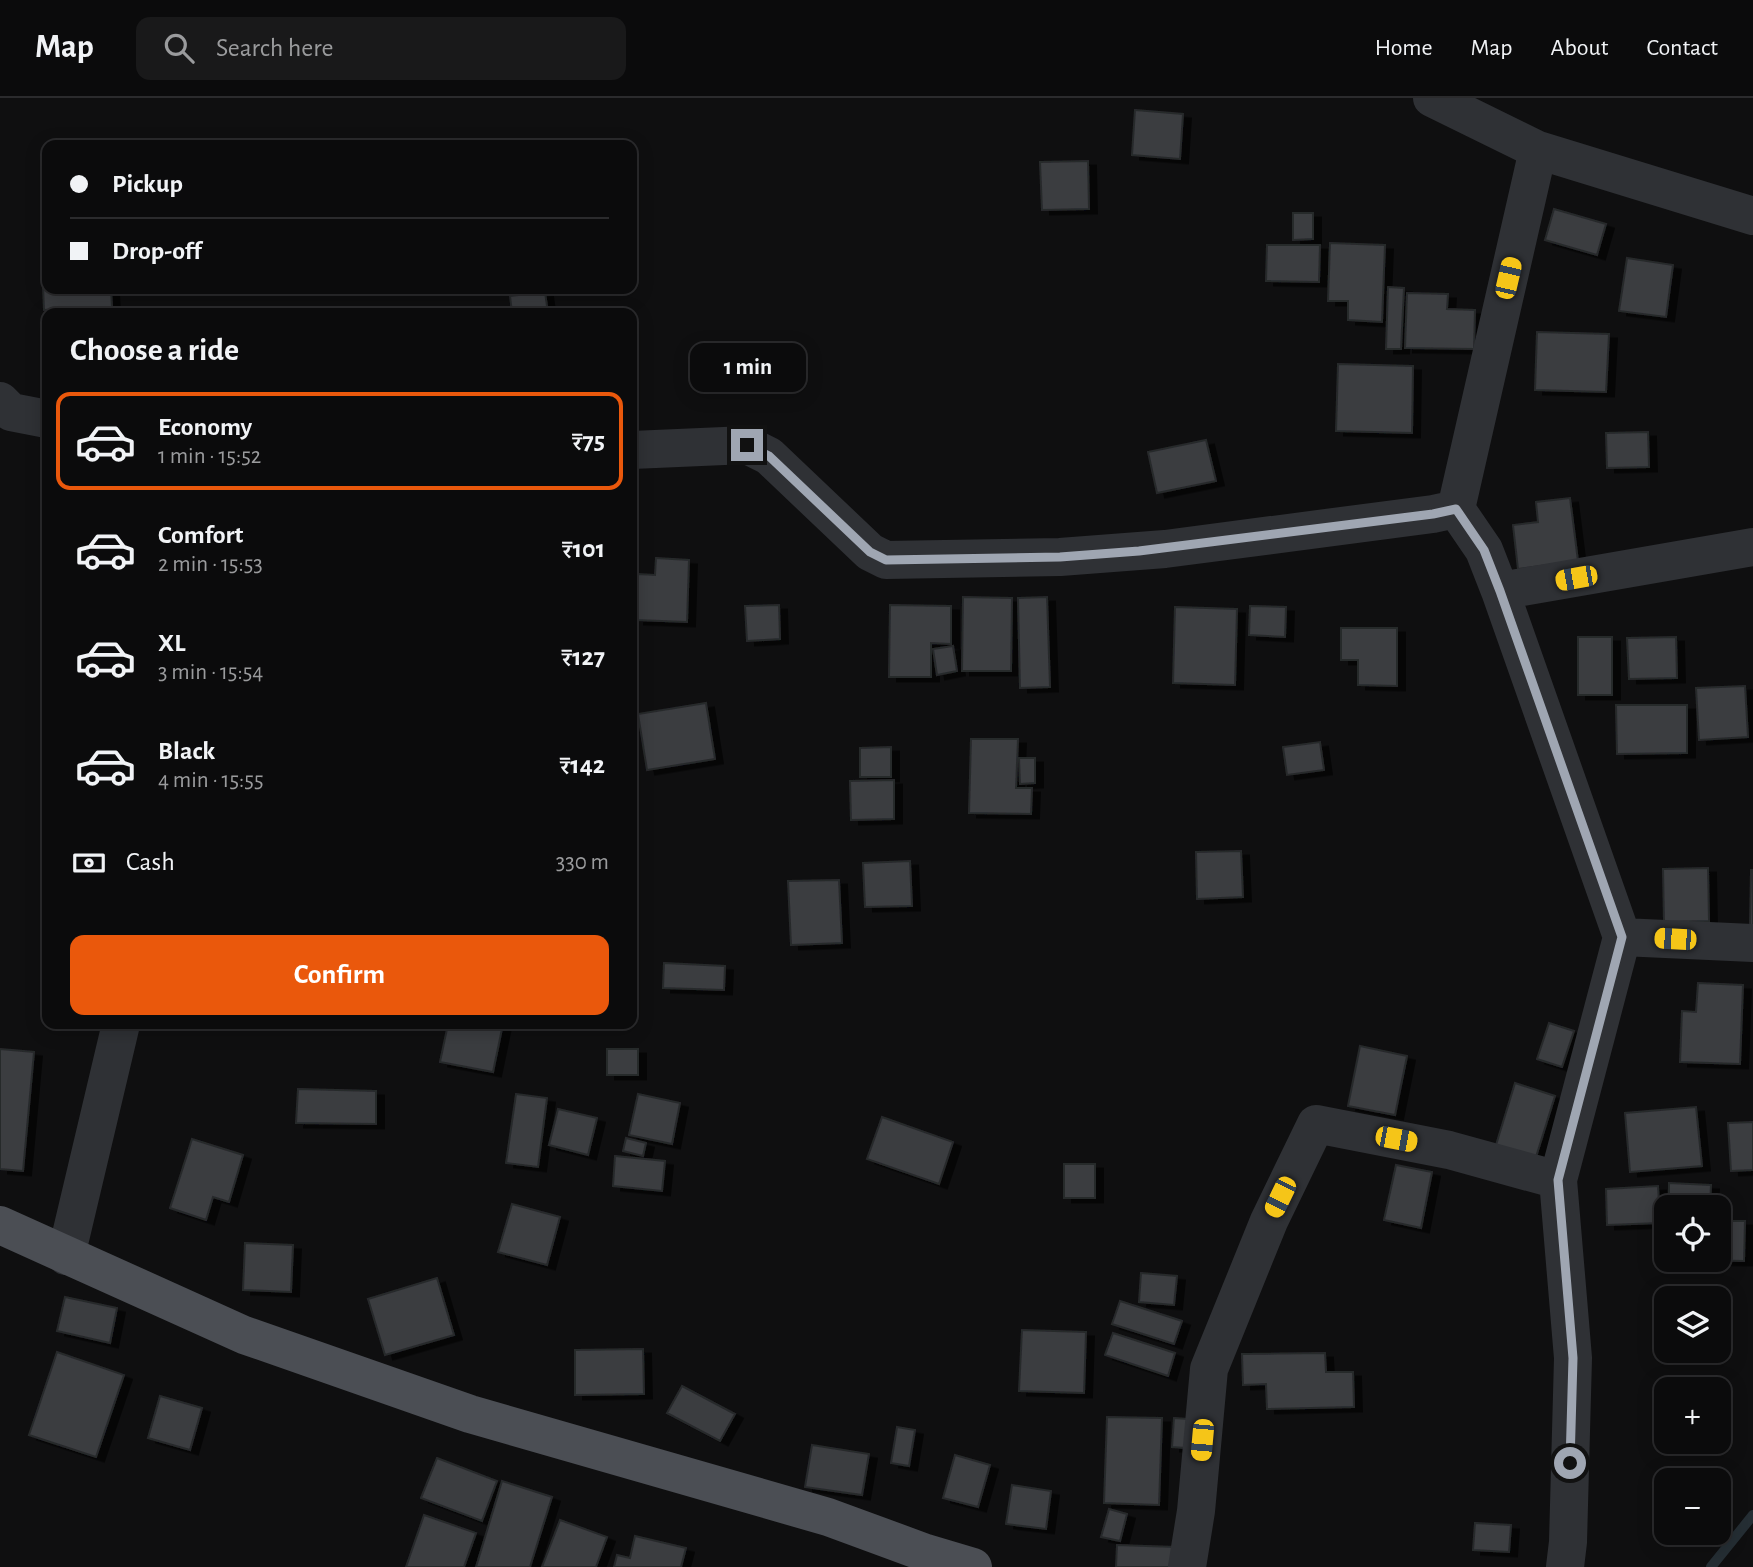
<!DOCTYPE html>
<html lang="en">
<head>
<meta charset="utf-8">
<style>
	:root { --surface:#0b0b0c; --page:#19191a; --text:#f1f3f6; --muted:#9a9b9d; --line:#2b2b2d; --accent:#ea580c }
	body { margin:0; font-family:"Alegreya Sans",sans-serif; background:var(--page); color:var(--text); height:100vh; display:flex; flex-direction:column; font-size:26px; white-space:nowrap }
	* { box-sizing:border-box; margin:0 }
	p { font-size:23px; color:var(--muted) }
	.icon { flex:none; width:38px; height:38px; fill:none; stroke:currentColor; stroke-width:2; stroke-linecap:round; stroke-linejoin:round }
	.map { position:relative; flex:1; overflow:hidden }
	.side { position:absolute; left:42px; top:210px; width:595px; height:721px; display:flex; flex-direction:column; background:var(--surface); border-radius:14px; box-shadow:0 4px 18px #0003,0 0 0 2px var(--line) }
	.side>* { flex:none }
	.top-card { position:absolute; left:42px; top:42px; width:595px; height:154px; border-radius:14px; box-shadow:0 4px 18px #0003,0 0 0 2px var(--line); display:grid; align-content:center; height:154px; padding:0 28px; background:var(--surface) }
	.buttons { position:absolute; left:1654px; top:1097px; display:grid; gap:14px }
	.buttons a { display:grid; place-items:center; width:77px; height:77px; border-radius:14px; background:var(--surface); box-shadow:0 4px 18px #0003,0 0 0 2px var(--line); font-size:35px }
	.end { position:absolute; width:32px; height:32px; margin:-16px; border:9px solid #9fa6b2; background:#111; box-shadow:0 0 0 4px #111 }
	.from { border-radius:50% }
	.bubble { position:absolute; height:49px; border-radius:14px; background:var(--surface); box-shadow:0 4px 18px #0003,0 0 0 2px var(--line); font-size:23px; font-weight:700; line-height:49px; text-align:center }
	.car { position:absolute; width:21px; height:42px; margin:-21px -10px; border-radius:9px; box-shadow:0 0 5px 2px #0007; background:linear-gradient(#f5c518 24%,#345 0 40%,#f5c518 0 76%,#345 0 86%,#f5c518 0) }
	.top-card b { display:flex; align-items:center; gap:24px; height:66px; font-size:26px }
	.top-card b+b { border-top:2px solid var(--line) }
	.top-card i { width:18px; height:18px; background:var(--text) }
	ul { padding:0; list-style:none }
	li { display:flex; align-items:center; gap:21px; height:98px; margin:0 14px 10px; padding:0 14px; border:4px solid transparent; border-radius:14px }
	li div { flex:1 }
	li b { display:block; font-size:26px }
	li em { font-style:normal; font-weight:700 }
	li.selected { border-color:var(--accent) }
	li>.icon { width:63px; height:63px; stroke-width:1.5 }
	h2 { padding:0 28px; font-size:32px; line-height:84px }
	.pay { display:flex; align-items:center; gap:18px; height:77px; padding:0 28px; font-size:26px }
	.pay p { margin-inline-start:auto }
	.button { display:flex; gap:14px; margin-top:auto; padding:14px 28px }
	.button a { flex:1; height:80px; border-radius:14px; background:var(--accent); color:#fff; font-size:28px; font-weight:700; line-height:80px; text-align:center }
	header { display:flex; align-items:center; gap:42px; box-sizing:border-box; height:98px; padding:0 35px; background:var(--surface); border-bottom:2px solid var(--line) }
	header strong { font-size:33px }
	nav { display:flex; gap:38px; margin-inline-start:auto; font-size:24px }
	.search { width:490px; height:63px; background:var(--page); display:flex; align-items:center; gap:18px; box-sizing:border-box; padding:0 24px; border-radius:14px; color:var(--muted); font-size:26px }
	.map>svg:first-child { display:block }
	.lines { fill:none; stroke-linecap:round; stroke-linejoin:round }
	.stream { stroke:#252e34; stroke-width:10 }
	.building { fill:#3b3c40; stroke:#28292c; stroke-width:2; filter:url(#shadow) }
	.minor { stroke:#2f3135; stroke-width:38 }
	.major { stroke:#4b4e54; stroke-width:38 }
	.route { stroke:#9fa6b2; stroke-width:9 }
</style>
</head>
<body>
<header>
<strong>Map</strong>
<div class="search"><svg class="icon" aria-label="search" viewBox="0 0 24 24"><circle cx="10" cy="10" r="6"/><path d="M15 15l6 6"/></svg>Search here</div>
<nav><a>Home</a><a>Map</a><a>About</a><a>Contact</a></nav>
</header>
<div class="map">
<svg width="1753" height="1469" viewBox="0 0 1753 1469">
	<defs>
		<filter id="shadow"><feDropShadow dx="8" dy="4.5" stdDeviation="0" flood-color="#0009"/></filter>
	</defs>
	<rect width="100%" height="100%" fill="#0f0f10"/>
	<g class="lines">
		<!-- stream -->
		<path class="stream" d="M1711,1469L1753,1417"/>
	</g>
	<!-- building -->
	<path class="building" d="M1135,12L1183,16L1180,61L1132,57Z
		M1088,63L1089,111L1042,112L1040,64Z
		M1554,111L1606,126L1597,157L1545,142Z
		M1293,115H1313V141L1293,142Z
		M47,137V191H111L112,209L44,212L41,138Z
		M1330,145L1385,147L1382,224L1348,222V203H1328Z
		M1267,147H1320L1319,184L1266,183Z
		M1627,160L1673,167L1666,219L1619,213Z
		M1388,189L1404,190L1401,251H1386Z
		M545,194L548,215H512L510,198Z
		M1407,195L1448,196L1447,211L1475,212L1474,251L1405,250Z
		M1537,234L1609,236L1606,294L1535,292Z
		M1338,266L1413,268L1412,335L1336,333Z
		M1648,334L1649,369L1607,370L1606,335Z
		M1206,342L1216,383L1157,395L1148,354Z
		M1570,400L1578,463L1518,471L1513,427L1538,424L1536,404Z
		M656,460L689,462L687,524L636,522L638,476L655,477Z
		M963,499L1012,500L1011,573H962Z
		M1047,499L1050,589L1020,590L1018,500Z
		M779,507L780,541L747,543L745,508Z
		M890,507L951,508V546L931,545V579H889Z
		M1250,508L1286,509L1285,539L1249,537Z
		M1175,509L1237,511L1235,587L1173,585Z
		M1341,530H1397V588L1358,587V562H1341Z
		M1578,539H1612V597H1578Z
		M1676,539L1677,580L1629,581L1627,540Z
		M953,548L957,573L937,577L933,551Z
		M1745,588L1748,639L1699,642L1696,590Z
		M706,605L715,661L647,672L638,616Z
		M1616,607H1687V655L1617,656Z
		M971,641H1018L1016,690H1032L1031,716L969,715Z
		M1320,644L1324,672L1287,677L1283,649Z
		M891,649V679H860V650Z
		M1019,660H1035V685L1020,686Z
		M894,682V721L851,722L850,683Z
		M1241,753L1243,799L1197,801L1196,754Z
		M910,763L912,808L865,809L863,765Z
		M1708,770L1709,823L1664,824L1663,771Z
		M1751,772H1753V831H1750Z
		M839,782L842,845L791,847L788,783Z
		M664,865L725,868L724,892L663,890Z
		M1698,885L1743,887L1740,966L1680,964L1682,913L1696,914Z
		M1549,925L1574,933L1562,969L1537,961Z
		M448,926H503L493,974L440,964Z
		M1360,948L1407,958L1395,1017L1348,1008Z
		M0,951L34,954L23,1073L0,1071Z
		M607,951H638V977H607Z
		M1515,985L1555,998L1536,1059L1496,1047Z
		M298,991L376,993V1026L296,1025Z
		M516,996L547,1000L538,1069L506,1065Z
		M638,996L680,1005L672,1046L629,1037Z
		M1696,1009L1702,1068L1630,1074L1625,1015Z
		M558,1011L597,1020L588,1057L549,1047Z
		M882,1019L953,1044L939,1086L867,1061Z
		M1753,1024V1072L1731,1073L1728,1025Z
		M626,1040L646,1045L643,1058L623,1053Z
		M192,1041L243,1057L229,1104L213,1099L206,1122L170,1110Z
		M615,1058L665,1063L662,1093L613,1088Z
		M1064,1066H1095V1100H1064Z
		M1396,1067L1432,1074L1421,1130L1384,1122Z
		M1669,1085L1711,1087L1710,1110H1669Z
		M1658,1088L1660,1125L1607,1127L1606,1091Z
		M512,1106L560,1119L547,1167L498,1154Z
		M1718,1123H1745L1744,1163L1695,1162H1718Z
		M245,1145L293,1147L291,1194L243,1192Z
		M1141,1175L1177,1178L1174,1207L1139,1204Z
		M437,1180L454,1237L385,1257L368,1201Z
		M65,1199L117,1210L110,1245L57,1233Z
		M1120,1203L1182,1223L1174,1246L1112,1226Z
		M1022,1232L1086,1234L1084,1295L1019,1293Z
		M1113,1235L1175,1255L1168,1278L1105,1257Z
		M643,1251L644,1296L575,1297V1252Z
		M57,1254L124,1277L96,1359L29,1337Z
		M1325,1255L1326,1274H1353L1354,1309L1267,1311L1266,1286L1243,1287L1242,1256Z
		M682,1288L735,1316L720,1343L667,1315Z
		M160,1298L202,1310L190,1352L148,1340Z
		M1107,1319L1162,1320L1159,1407L1104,1405Z
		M1174,1320L1202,1322L1200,1351L1172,1349Z
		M897,1329L915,1332L909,1368L891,1365Z
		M812,1347L869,1356L862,1397L805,1389Z
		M955,1357L990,1367L978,1409L943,1400Z
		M437,1360L497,1383L482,1423L421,1400Z
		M502,1383L552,1399L530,1469H476Z
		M1012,1387L1051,1393L1046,1431L1006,1426Z
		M1109,1411L1127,1416L1120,1443L1101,1439Z
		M424,1417L476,1435L464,1469H406Z
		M560,1422L607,1439L596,1469H542Z
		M1475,1425L1511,1427L1509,1454L1473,1452Z
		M635,1438L686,1450L681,1469H614L617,1457L630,1460Z
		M1117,1447L1176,1449L1175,1469H1116Z"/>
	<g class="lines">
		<!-- minor -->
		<path class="minor" d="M1432,0L1538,52
			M0,303L11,314L47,321
			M632,352L747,347L769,358L870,454L886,462L1060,459L1165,451L1433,416L1456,411L1484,452L1500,493L1622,839
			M1456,411L1538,52L1753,118
			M1500,493L1753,449
			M66,1158L121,926
			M1187,1469L1196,1413L1209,1271L1269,1123L1316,1026L1449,1052L1558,1082
			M1565,1469L1568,1444L1573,1260L1558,1082L1622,839L1753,845"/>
		<!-- major -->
		<path class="major" d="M0,1127L244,1237L470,1316L828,1419L926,1455L973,1469"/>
	</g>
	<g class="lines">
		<!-- route -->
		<path class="route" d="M747,347L769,358L870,454L886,462L1060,459L1139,453L1433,416L1456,411L1484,452L1500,493L1622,839L1558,1082L1573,1260L1570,1365"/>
	</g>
</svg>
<div class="buttons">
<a><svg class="icon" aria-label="locate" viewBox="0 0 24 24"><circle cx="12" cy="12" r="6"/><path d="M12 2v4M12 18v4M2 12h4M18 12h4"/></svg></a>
<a><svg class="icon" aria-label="layers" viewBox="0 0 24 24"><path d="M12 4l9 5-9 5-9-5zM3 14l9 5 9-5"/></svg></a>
<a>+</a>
<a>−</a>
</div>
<i class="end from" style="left:1570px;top:1365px"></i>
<i class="end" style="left:747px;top:347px"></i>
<div class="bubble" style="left:690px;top:245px;width:116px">1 min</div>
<i class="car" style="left:1508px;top:180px;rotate:13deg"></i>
<i class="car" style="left:1576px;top:480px;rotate:260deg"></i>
<i class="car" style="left:1675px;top:841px;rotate:273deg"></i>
<i class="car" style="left:1396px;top:1041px;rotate:101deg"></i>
<i class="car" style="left:1280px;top:1099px;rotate:206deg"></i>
<i class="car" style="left:1202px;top:1342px;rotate:185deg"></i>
<div class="top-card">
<b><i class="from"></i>Pickup</b>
<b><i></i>Drop-off</b>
</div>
<section class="side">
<h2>Choose a ride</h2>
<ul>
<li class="selected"><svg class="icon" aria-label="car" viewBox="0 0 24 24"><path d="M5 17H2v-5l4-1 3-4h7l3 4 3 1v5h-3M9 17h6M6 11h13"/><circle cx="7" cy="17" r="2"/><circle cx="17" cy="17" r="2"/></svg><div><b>Economy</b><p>1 min · 15:52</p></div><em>₹75</em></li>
<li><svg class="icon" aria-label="car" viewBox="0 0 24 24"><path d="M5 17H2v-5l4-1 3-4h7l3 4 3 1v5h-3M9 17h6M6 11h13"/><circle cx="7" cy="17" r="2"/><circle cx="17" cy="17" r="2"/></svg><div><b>Comfort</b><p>2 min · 15:53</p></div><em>₹101</em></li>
<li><svg class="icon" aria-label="car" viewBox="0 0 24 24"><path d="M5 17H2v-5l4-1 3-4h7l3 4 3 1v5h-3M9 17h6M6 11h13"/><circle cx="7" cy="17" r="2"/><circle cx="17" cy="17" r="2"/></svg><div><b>XL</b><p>3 min · 15:54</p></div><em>₹127</em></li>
<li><svg class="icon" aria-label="car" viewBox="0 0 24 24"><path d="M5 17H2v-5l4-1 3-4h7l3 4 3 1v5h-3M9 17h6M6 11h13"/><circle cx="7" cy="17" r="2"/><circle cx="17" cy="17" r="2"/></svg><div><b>Black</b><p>4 min · 15:55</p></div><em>₹142</em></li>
</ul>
<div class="pay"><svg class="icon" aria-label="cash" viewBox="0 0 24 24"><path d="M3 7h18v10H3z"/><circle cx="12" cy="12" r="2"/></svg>Cash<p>330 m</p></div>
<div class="button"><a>Confirm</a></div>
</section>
</div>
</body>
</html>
